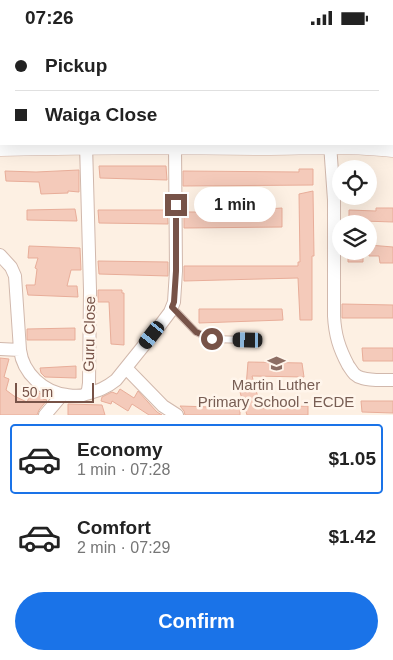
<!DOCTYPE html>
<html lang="en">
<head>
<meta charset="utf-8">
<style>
	:root { --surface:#fff; --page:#f2f2f2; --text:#222; --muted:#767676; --line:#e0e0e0; --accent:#1a73e8 }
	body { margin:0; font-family:Helvetica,sans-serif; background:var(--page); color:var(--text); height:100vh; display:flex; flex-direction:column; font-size:19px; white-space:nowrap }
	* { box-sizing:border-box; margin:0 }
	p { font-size:16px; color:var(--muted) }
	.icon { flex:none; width:28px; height:28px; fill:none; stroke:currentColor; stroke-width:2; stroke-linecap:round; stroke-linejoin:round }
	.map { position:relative; height:380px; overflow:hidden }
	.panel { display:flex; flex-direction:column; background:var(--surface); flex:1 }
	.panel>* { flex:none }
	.top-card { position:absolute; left:0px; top:0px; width:394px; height:110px; box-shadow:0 5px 20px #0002; display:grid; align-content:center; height:110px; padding:0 15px; background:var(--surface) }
	.controls { position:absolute; left:332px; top:125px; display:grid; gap:10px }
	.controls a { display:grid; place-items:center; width:45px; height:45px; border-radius:50%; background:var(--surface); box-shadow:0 5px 20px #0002; font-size:25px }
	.scale { position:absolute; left:15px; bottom:12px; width:79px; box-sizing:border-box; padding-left:5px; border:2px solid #775348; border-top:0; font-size:14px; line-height:18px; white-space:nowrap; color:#775348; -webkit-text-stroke:4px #fff5eb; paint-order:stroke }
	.end { position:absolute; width:22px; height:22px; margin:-11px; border:6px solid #775348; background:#fff; box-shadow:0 0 0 2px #fff }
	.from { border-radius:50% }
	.bubble { position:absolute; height:35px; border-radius:18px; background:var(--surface); box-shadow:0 5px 20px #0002; font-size:16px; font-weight:700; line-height:35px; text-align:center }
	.car { position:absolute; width:15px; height:30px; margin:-15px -8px; border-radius:6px; box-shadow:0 0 4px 1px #0007; background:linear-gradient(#222 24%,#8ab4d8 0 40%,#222 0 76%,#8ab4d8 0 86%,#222 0) }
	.top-card b { display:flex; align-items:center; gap:18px; height:48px; font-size:19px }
	.top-card b+b { border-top:1px solid var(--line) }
	.top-card i { width:12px; height:12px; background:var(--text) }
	ul { padding:9px 0 0; list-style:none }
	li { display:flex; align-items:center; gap:15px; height:70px; margin:0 10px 8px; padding:0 5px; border:2px solid transparent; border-radius:5px }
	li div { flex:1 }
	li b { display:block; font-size:19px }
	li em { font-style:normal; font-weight:700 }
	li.on { border-color:var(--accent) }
	li>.icon { width:45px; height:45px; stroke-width:1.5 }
	.cta { display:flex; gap:10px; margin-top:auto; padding:10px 15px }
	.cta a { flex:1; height:58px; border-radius:30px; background:var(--accent); color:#fff; font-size:20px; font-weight:700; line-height:58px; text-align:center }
	.status { display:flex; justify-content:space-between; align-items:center; height:35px; padding:0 25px; background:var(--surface); direction:ltr }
	.status svg { height:14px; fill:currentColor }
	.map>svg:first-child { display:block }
	.building { fill:#f4caba; stroke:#e8ad99 }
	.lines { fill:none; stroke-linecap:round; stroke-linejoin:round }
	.lane-casing { stroke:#d1b8ac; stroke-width:8 }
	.street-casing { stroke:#d1b8ac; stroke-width:14 }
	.secondary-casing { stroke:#d5b7a9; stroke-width:19 }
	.lane { stroke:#fff; stroke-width:6 }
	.street { stroke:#fff; stroke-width:12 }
	.secondary { stroke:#fff; stroke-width:18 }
	.route { stroke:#775348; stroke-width:6 }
	.labels { text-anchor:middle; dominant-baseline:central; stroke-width:5; stroke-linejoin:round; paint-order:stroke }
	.street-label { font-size:15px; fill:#775348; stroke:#fff5eb }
	.education-label { font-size:15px; fill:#785e54; stroke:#fff5eb }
</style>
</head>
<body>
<div class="status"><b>07:26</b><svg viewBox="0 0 49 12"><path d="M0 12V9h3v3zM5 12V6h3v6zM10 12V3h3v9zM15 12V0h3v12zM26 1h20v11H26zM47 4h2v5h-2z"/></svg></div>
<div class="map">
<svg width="393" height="380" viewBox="0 0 393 380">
	<rect width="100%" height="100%" fill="#fdf0e3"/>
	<!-- building -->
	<path class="building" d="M99,131H166L167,145L100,143Z
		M299,134H313V150L183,151V136L299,137Z
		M79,135V157L68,156V158L41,159L39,147L6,146L5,136L36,137Z
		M313,156L314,221H312V285H300L298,243L184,246V231H298V227H300L299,159Z
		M200,164L235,166V176L282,173V192L184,193V177H198Z
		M376,173H393V187L363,186V189H349V175L376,176Z
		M75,174L77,186L27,185V175Z
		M98,175H167L168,189L99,188Z
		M369,210L393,212V228H380L379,221H369Z
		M29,211L80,213L81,235H71L67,251H77L78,262L28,260L26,250H35L37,234L35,233L38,223H28Z
		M348,216H363V227H348Z
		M98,226L168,227V241L99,239Z
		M98,255H122V258H124V310L111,309L109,267H98Z
		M342,269L393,270V283H342Z
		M199,274H282L283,285L199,288Z
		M75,293V305H27V294Z
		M362,313H393V326H363Z
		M0,323L9,324L4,342L9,344L6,355L14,361L27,367L33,354L44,361L43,364L47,365L39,375L37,380H0Z
		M248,327L302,328L304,342L252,341L261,373L308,371V380H247L239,354L246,352Z
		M76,331V343L45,342L41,338L40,333Z
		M120,354L134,363L138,356L157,377L162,380H149L132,369L128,376L112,366L111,369L101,366L102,362L112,357L117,359Z
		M361,366H393V378L362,377Z
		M68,369L102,370L105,380H68Z
		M180,371L240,373V380H185L184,376Z"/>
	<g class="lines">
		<defs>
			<path id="lane" d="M172,272L196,297L211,304L248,305"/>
			<path id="street" d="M328,0V1
				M88,1V0
				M330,109L334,165V281C335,300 339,313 348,330C352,336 354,341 362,343C371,346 383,345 393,345
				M0,220L11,232L15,241L20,315C23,338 43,357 67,360C74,361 80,362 86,359L88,355L89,348L90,255L86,109
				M0,314L20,315
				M126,333L163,371L177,380
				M86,359C98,356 106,353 116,345L161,289L170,277L174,267L176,236L175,111
				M45,380L62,360"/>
			<path id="secondary" d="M0,112C88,110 176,110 263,111C307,111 350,108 393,113"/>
		</defs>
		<!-- lane casing -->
		<use href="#lane" class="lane-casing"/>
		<!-- street casing -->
		<use href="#street" class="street-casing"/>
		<!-- secondary casing -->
		<use href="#secondary" class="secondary-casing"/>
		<!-- lane -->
		<use href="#lane" class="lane"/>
		<!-- street -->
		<use href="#street" class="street"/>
		<!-- secondary -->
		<use href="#secondary" class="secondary"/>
	</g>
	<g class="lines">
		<!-- route -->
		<path class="route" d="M176,170V236L174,267L172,272L196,297L212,304"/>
	</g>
	<!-- icons -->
	<defs>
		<symbol id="school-bare" viewBox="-9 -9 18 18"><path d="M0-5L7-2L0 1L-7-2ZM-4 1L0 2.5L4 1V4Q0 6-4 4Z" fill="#8d6e63" stroke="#fff5eb" stroke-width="2.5" paint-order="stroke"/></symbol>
	</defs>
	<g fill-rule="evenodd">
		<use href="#school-bare" x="264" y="316" width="25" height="25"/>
	</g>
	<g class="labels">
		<!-- street labels -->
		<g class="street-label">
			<text transform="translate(89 299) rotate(-89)">Guru Close</text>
		</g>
		<!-- education labels -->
		<g class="education-label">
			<text x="276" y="349">Martin Luther<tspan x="276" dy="17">Primary School - ECDE</tspan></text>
		</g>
	</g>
</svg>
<div class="controls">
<a><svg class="icon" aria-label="locate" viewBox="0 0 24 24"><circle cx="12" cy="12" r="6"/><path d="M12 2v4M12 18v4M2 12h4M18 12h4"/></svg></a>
<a><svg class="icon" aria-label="layers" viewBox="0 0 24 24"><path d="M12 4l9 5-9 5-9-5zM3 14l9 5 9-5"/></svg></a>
</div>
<div class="scale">50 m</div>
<i class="end from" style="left:212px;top:304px"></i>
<i class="end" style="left:176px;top:170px"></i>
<div class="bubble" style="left:194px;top:152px;width:82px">1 min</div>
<i class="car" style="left:152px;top:300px;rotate:218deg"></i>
<i class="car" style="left:248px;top:305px;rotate:271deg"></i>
<div class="top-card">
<b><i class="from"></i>Pickup</b>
<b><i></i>Waiga Close</b>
</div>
</div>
<section class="panel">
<ul>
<li class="on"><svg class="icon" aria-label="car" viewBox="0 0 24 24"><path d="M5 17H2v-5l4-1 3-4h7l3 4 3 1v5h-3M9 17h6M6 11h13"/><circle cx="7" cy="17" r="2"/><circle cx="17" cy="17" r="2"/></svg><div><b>Economy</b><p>1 min · 07:28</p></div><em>$1.05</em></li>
<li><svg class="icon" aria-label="car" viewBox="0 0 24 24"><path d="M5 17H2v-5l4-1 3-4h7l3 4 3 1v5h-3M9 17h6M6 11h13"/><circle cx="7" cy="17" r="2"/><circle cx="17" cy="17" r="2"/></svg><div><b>Comfort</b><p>2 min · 07:29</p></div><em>$1.42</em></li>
</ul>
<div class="cta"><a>Confirm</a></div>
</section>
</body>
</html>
